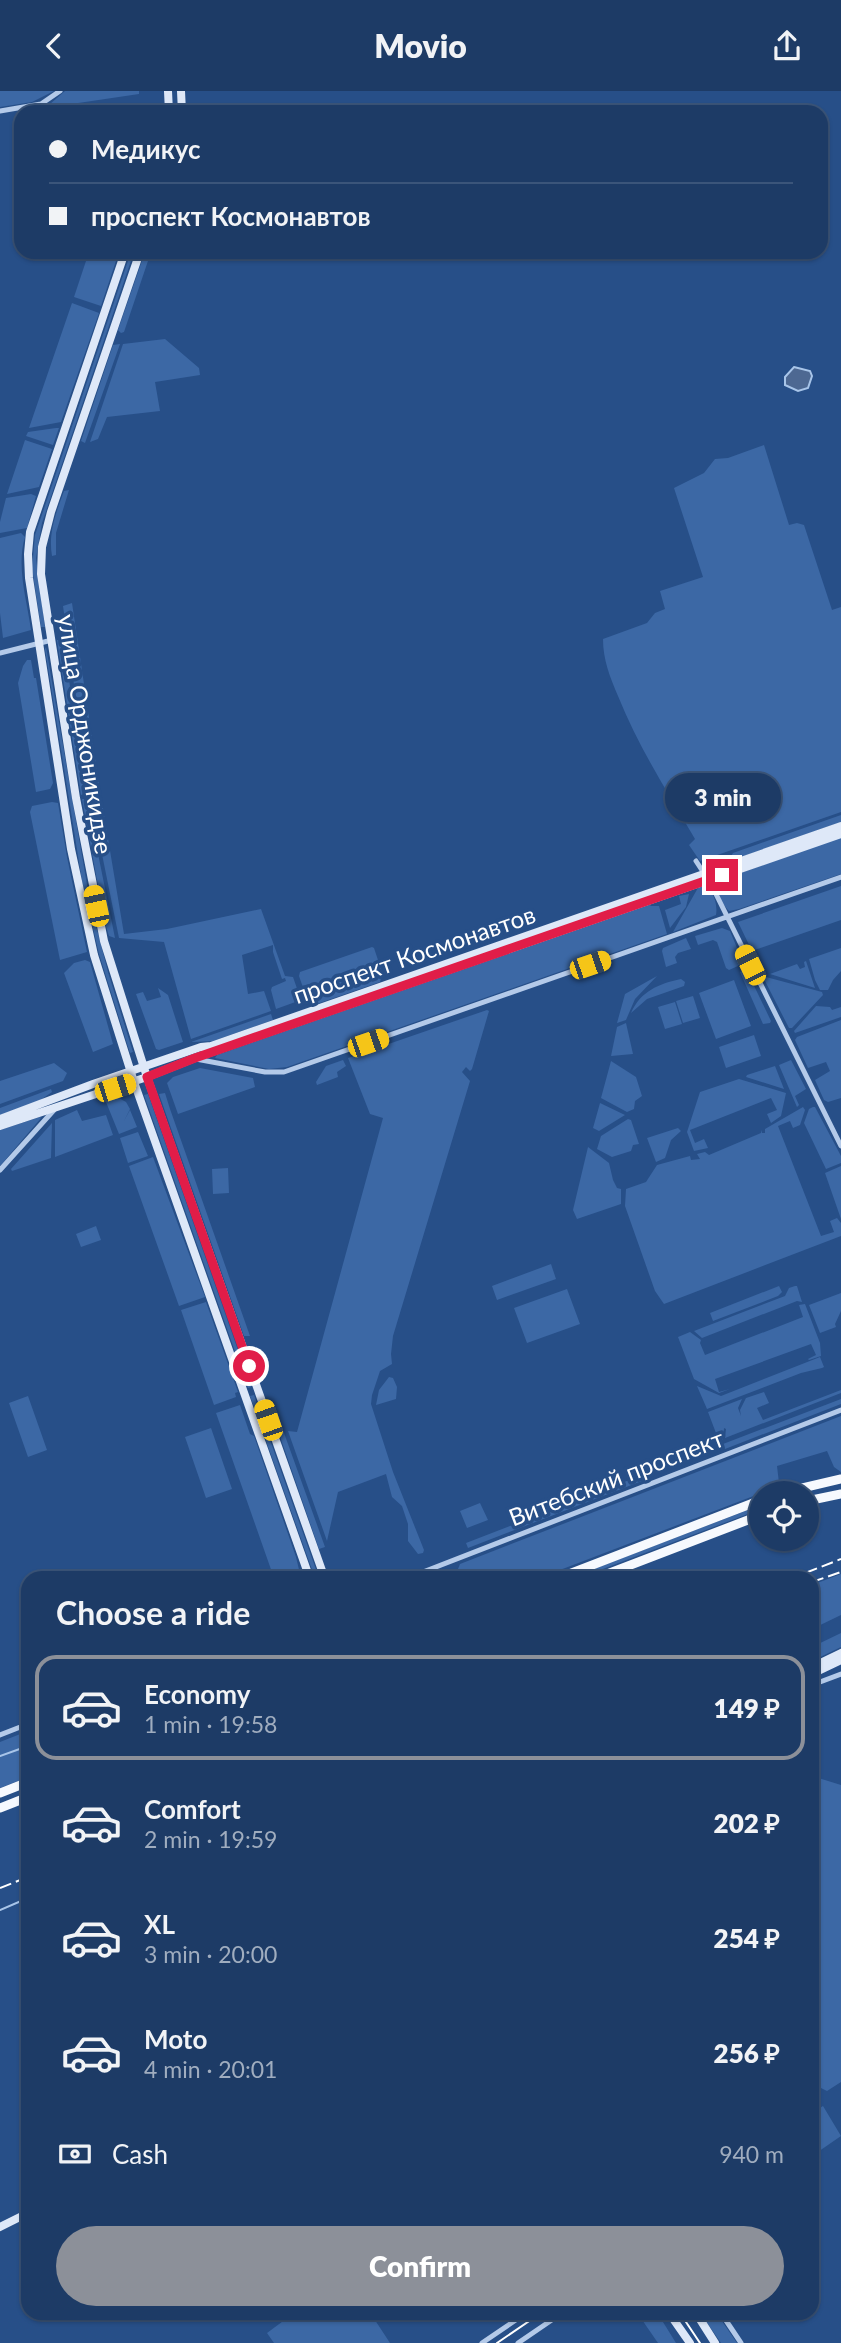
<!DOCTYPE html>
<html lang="en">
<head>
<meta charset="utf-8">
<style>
	:root { --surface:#1d3b66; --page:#25426c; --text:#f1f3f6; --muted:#a0adbf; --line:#3b557a; --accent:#8c9099 }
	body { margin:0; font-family:Lato,sans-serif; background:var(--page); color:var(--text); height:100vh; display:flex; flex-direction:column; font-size:26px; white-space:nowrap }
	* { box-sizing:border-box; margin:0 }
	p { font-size:23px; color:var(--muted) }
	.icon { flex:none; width:38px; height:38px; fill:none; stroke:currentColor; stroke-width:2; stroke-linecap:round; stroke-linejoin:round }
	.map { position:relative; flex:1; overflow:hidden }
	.panel { position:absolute; left:21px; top:1480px; width:798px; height:749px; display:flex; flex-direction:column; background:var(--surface); border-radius:21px; box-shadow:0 2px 5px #0004,0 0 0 2px var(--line) }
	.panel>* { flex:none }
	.banner { position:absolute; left:14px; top:14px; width:814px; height:154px; border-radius:21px; box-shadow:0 2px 5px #0004,0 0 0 2px var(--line); display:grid; align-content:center; height:154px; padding:0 35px; background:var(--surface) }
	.fabs { position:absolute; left:749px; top:1390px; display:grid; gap:14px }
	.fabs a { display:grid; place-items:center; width:70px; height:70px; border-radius:50%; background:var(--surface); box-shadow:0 2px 5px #0004,0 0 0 2px var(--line); font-size:35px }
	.end { position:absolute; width:32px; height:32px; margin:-16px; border:9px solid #e11d48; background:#fff; box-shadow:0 0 0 4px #fff }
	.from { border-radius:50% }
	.bubble { position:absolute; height:49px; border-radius:24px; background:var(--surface); box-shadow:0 2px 5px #0004,0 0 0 2px var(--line); font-size:23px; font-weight:800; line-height:49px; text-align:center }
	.car { position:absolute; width:21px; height:42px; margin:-21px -10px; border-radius:9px; box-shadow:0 0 5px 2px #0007; background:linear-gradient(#f5c518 24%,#345 0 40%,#f5c518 0 76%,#345 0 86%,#f5c518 0) }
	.banner b { display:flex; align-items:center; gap:24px; height:66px; font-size:26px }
	.banner b+b { border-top:2px solid var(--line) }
	.banner i { width:18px; height:18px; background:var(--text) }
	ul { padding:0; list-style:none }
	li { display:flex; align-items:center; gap:21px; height:105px; margin:0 14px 10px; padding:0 21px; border:4px solid transparent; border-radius:21px }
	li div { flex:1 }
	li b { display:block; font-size:26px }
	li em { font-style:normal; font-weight:800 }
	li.active { border-color:var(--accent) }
	li>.icon { width:63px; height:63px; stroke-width:1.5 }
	h2 { padding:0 35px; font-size:32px; line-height:84px }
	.pay { display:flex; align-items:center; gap:18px; height:77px; padding:0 35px; font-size:26px }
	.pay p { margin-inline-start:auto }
	.primary-button { display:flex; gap:14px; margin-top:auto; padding:14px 35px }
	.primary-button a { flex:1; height:80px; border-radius:42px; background:var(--accent); color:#fff; font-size:28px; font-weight:800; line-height:80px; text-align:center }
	header { display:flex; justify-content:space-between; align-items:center; height:91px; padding:0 35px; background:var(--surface); font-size:32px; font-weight:800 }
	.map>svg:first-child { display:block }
	.green { fill:#3c68a5 }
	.water { fill:#4d6892; stroke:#a8c5e9; stroke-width:2 }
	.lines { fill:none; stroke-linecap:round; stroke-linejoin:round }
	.stream { stroke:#a8c5e9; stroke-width:2 }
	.street { stroke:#b4cae9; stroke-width:5 }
	.secondary { stroke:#dee8f8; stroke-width:8 }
	.primary { stroke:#f6f9fe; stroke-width:9 }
	.tram { stroke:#fff; stroke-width:2 }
	.rail { stroke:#fff; stroke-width:2; stroke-dasharray:12 5; stroke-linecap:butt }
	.route { stroke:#e11d48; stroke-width:9 }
	.labels { text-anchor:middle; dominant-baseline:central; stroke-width:7; stroke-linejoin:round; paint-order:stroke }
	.street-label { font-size:24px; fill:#fff; stroke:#274f88 }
</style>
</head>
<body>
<header><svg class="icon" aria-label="back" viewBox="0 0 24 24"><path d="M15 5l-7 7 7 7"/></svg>Movio<svg class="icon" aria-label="share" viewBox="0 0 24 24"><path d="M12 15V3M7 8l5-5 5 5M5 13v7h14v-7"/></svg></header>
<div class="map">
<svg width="841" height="2252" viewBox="0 0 841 2252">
	<rect width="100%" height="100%" fill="#274f88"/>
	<!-- green -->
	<path class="green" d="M0,0H54L32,11L0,16Z
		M65,0H139V3L58,15L50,13Z
		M89,161H119L101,215L74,206Z
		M131,161H134L42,432L36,467L45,536H41L32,477L35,444Z
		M145,161H151L124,241L121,242L118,239Z
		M72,212L99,222L61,331L29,337Z
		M165,248L199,277L200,284L155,291L160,320L107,326L98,348L90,351L123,253Z
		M120,253L85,352L81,350L113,254Z
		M56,337H59L53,354L26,345L28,341Z
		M25,349L52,358L39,396L7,403Z
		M764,354L789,434L797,432L804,434L832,519L841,516V721L700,770L689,754L695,748C667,700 639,657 618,605C610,586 603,569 603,548L647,532L655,522L665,518L660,500L703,486L674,397L704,382L715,368L728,367Z
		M69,399L56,442V464L52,465C48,442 56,422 64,400Z
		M31,403L36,405L27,437L0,442V431L6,407Z
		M21,442L25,446C16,475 27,510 31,539L3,547L0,522V447Z
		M72,512L100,701H89L63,515Z
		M57,549H63L86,702L81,704Z
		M46,556L90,811L108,881L133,961L130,962L99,863L82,790L45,558Z
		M27,569H31L34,587H36L53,692L50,698L36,701L18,592L23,575Z
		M101,706L124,843L167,838L261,818L285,885L293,886L301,909L276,918L271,899L272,896L286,890L285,887L282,888L273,861V854L242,864L248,903L264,900L271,920L191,948L164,851L119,847L91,709Z
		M82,708H87L115,847L109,845L105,832Z
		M52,711L58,712L67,766L87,861L60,869L30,721L32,715Z
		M841,724V731L727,771L733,762Z
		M841,746V783L739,818L729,820C721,812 715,799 721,789Z
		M699,795C713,796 718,812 716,824L673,841Z
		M841,795V829L752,860L738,831Z
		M689,803L686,816L670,837L665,819L681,813L679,805Z
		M649,813L651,815H659L667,843L287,976L269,978L215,967L217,964Z
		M722,837L730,840L742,869L738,875L729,879L726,877L717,851L713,849L698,854L695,845Z
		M686,847L691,858L678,862L675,866L677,872L666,876L662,860L663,857Z
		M372,856L374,857L382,881L307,908L299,885L300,881Z
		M841,857V880L833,889L828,899H820L815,889L809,868Z
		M85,869L90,871L113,953L93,961L64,882L74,872Z
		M806,870L815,897L770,883L797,873L800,878L805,876L804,871Z
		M746,878L771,930L770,932L763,933L740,881Z
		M382,883L380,891L311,915L308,910Z
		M657,885L635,908L626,929L617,932L625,903Z
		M766,886L822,901L823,904L792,937H789L764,888Z
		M681,888L685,891L684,895L647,908L631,922C641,900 658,893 681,888Z
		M734,889L751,935L716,948L699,902Z
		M158,897L168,904L183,951L159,959L156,958L136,903L143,901L147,910L161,906Z
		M693,905L700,927L683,932L676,910Z
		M675,911L682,933L665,938L658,916Z
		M816,915L830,916L832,919L841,916V926L795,942L794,940Z
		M487,919L489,920L472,978L470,980L466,976L462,981L470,990L393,1245L391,1263L392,1273L380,1280L372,1304L371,1313L393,1381L424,1459L423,1462L418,1463L408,1450V1433L402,1415L392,1406L386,1383L338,1401L327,1450L288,1340L297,1341L383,1027L370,1023L348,967Z
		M271,923L273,929L213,950L191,951Z
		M841,929V1007L828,1011L824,1009L815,989L830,980L826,971L808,977L795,949L797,946Z
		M626,932L633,963L611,965L617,936Z
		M754,944L761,965L726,977L719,956Z
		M343,969L346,975L337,981L338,986L317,994L316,991L326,975Z
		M791,969L806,998L795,1005L799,1014L797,1016L779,974Z
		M611,970L636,986L642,1005L635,1010L634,1018L627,1021L601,1007Z
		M54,972L67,982L63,990L0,1013V990Z
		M775,975L784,998L746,986L747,984Z
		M200,977L253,987L255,996L178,1023L167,992L173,986Z
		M739,988L786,1002L781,1025L771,1032L767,1023L777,1019L771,1007L690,1039L695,1052L704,1048L708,1057L694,1060L687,1041L700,1001Z
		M51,998L52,1001L39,1010L0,1024V1017Z
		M165,1002L170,1018L250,1245H244L159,1003Z
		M148,1003L251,1296L248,1297L144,1004Z
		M117,1006L126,1011L130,1018L124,1030L130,1019L137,1036L119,1043L106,1011L108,1008Z
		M600,1012L625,1024L599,1040L593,1037Z
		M803,1016L805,1019L800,1034L793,1037L790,1030L778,1035L821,1145L834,1141L830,1130L837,1127L841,1132V1145L664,1213L655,1200L625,1115L626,1098L646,1091L657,1074L690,1065L691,1069L700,1068L697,1063L705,1061L709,1064L761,1042L762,1039V1042H765V1038Z
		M813,1016H815L841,1065V1072L826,1078L804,1032L809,1018Z
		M77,1019L82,1030L106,1024L113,1044L55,1066V1029Z
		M40,1026L41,1027L0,1075V1039Z
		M628,1028L631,1029L639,1053L633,1054L631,1060L612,1066L597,1058L601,1045Z
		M52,1032L51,1067L12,1080L11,1078Z
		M678,1037L681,1040L671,1049L665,1067L656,1071L647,1047Z
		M138,1041L148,1065L128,1072L120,1047Z
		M588,1056L609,1072L613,1089L617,1097L621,1098V1113L577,1128L573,1119Z
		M153,1066L205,1206L179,1215L129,1075Z
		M841,1075V1128L825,1082Z
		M228,1077L229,1102L213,1103L212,1078Z
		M96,1135L101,1149L81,1156L76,1143Z
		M551,1173L556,1188L497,1209L492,1195Z
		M779,1195L782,1201L778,1205L713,1230L710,1222Z
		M795,1195H797L802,1211L797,1210L702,1247L694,1240L785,1205L789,1197Z
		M567,1198L580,1233L527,1252L514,1217Z
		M841,1202V1220L835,1233L836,1236L820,1242L809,1214Z
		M206,1211L238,1301L235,1302L236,1306L214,1314L181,1219Z
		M805,1213L820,1252L821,1265L809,1269L808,1268L816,1264L811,1253L715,1288L719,1301L730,1298L719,1302L694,1288L678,1246L690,1241L701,1249L700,1252L705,1264L803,1226L799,1214Z
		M820,1266L824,1276L822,1277L801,1282L707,1318L697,1295L721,1305Z
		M389,1286L393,1287L397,1296L396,1308L376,1314L379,1299Z
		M841,1299V1302L725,1347L726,1338L724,1337L723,1348L719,1350L708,1321L742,1308L738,1317L741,1325L740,1319L746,1307L764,1301L769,1312L757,1317L763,1329Z
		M254,1304L319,1487H315L250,1305Z
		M28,1305L47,1359L28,1366L9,1312Z
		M841,1308V1313L725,1358L723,1353Z
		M240,1314L250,1343L254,1345L296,1466L301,1487H274L216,1322Z
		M841,1325V1381L834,1376L827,1360L777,1375L779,1392L777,1396L539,1487H422L458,1478L460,1473Z
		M279,1328L325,1456L319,1458L275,1331Z
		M211,1337L232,1398L206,1407L185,1346Z
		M645,1383L647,1388L468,1457L466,1452Z
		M480,1412L488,1429L467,1437L460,1420Z
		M761,1414V1418L579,1487H570Z
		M841,1483V1524L812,1538V1494Z
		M841,1542V1556L812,1570V1556Z
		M28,1640V1686L0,1697V1651Z
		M812,1685L841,1694V1991L827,2000L821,1997L812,1984Z
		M823,2015L841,2045L812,2065V2022Z
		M294,2222L371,2223L390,2252H274L267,2242Z
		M638,2223H658L676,2252H658Z
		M701,2223H717L737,2252H721Z"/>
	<!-- water -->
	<path class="water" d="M794,276L810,280L812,285L808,297L798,300L785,294V286Z"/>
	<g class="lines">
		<!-- stream -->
		<path class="stream" d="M0,1665L28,1655
			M0,1819L28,1807"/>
		<!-- street -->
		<path class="street" d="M0,20L41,13L60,0
			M0,562L52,549
			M696,770L711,793L841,1055
			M196,968L265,981H284L841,786
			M0,1079L54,1019
			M405,1488L841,1319
			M812,1594L841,1583
			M0,1644L28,1633
			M721,2222L741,2252
			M482,2252L526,2222
			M518,2252L562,2222"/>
		<!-- secondary -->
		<path class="secondary" d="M168,0L169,21
			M181,0L182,21
			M125,161L30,441L28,463L29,487L71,758L94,864L134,991L310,1488
			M140,161L51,421L42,456L41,483L76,707L104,850L147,986L325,1488
			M0,1028L93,993L201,956L211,955L841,735
			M0,1035L147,986L195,967L841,743
			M812,1576L841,1562
			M812,1583L841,1569
			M0,2136L28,2122
			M669,2222L690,2252
			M696,2222L715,2252"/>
		<!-- primary -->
		<path class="primary" d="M781,1402L841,1388
			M807,1410L841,1403
			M556,1488L761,1409
			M594,1488L761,1424
			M0,1702L28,1691
			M0,1717L28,1706"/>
		<!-- tram -->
		<path class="tram" d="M680,2222L700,2252
			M497,2252L541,2222"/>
		<!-- rail -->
		<path class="rail" d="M790,1488L841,1468
			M812,1491L841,1481
			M0,1797L28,1786"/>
	</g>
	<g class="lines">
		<!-- route -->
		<path class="route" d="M249,1275L147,986L195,967L722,784"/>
	</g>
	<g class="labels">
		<!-- street labels -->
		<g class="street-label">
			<text transform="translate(86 643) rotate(81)">улица Орджоникидзе</text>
			<text transform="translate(414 863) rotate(-19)">проспект Космонавтов</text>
			<text transform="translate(616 1386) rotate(-21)">Витебский проспект</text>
		</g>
	</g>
</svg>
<div class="fabs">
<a><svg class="icon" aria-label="locate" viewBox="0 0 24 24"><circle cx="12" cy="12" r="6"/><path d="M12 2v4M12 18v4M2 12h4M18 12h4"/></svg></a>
</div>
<i class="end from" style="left:249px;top:1275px"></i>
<i class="end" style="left:722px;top:784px"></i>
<div class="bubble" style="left:665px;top:682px;width:116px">3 min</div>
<i class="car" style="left:96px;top:815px;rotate:348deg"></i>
<i class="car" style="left:590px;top:874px;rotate:71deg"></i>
<i class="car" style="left:750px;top:874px;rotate:334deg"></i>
<i class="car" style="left:368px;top:952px;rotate:71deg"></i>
<i class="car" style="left:115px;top:997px;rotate:72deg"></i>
<i class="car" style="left:268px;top:1329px;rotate:341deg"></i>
<div class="banner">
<b><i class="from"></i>Медикус</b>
<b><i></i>проспект Космонавтов</b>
</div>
<section class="panel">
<h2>Choose a ride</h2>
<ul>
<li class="active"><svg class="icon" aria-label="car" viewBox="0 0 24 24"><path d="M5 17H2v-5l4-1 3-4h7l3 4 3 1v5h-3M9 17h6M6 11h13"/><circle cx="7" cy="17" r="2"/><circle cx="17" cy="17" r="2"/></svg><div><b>Economy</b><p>1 min · 19:58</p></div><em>149 ₽</em></li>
<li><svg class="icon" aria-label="car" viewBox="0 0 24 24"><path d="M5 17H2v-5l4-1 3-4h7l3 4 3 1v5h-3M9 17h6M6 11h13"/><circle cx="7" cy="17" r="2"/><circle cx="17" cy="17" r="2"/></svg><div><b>Comfort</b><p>2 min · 19:59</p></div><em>202 ₽</em></li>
<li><svg class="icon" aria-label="car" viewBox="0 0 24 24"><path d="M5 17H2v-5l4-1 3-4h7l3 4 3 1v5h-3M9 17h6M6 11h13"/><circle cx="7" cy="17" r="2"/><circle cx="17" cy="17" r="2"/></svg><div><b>XL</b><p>3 min · 20:00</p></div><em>254 ₽</em></li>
<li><svg class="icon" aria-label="car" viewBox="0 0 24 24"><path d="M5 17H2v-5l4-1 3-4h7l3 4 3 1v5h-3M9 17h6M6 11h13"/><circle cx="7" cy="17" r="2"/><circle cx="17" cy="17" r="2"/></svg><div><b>Moto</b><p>4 min · 20:01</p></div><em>256 ₽</em></li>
</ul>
<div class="pay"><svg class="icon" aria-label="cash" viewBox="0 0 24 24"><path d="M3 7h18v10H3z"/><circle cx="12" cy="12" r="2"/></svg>Cash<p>940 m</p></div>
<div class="primary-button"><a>Confirm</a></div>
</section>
</div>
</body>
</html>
